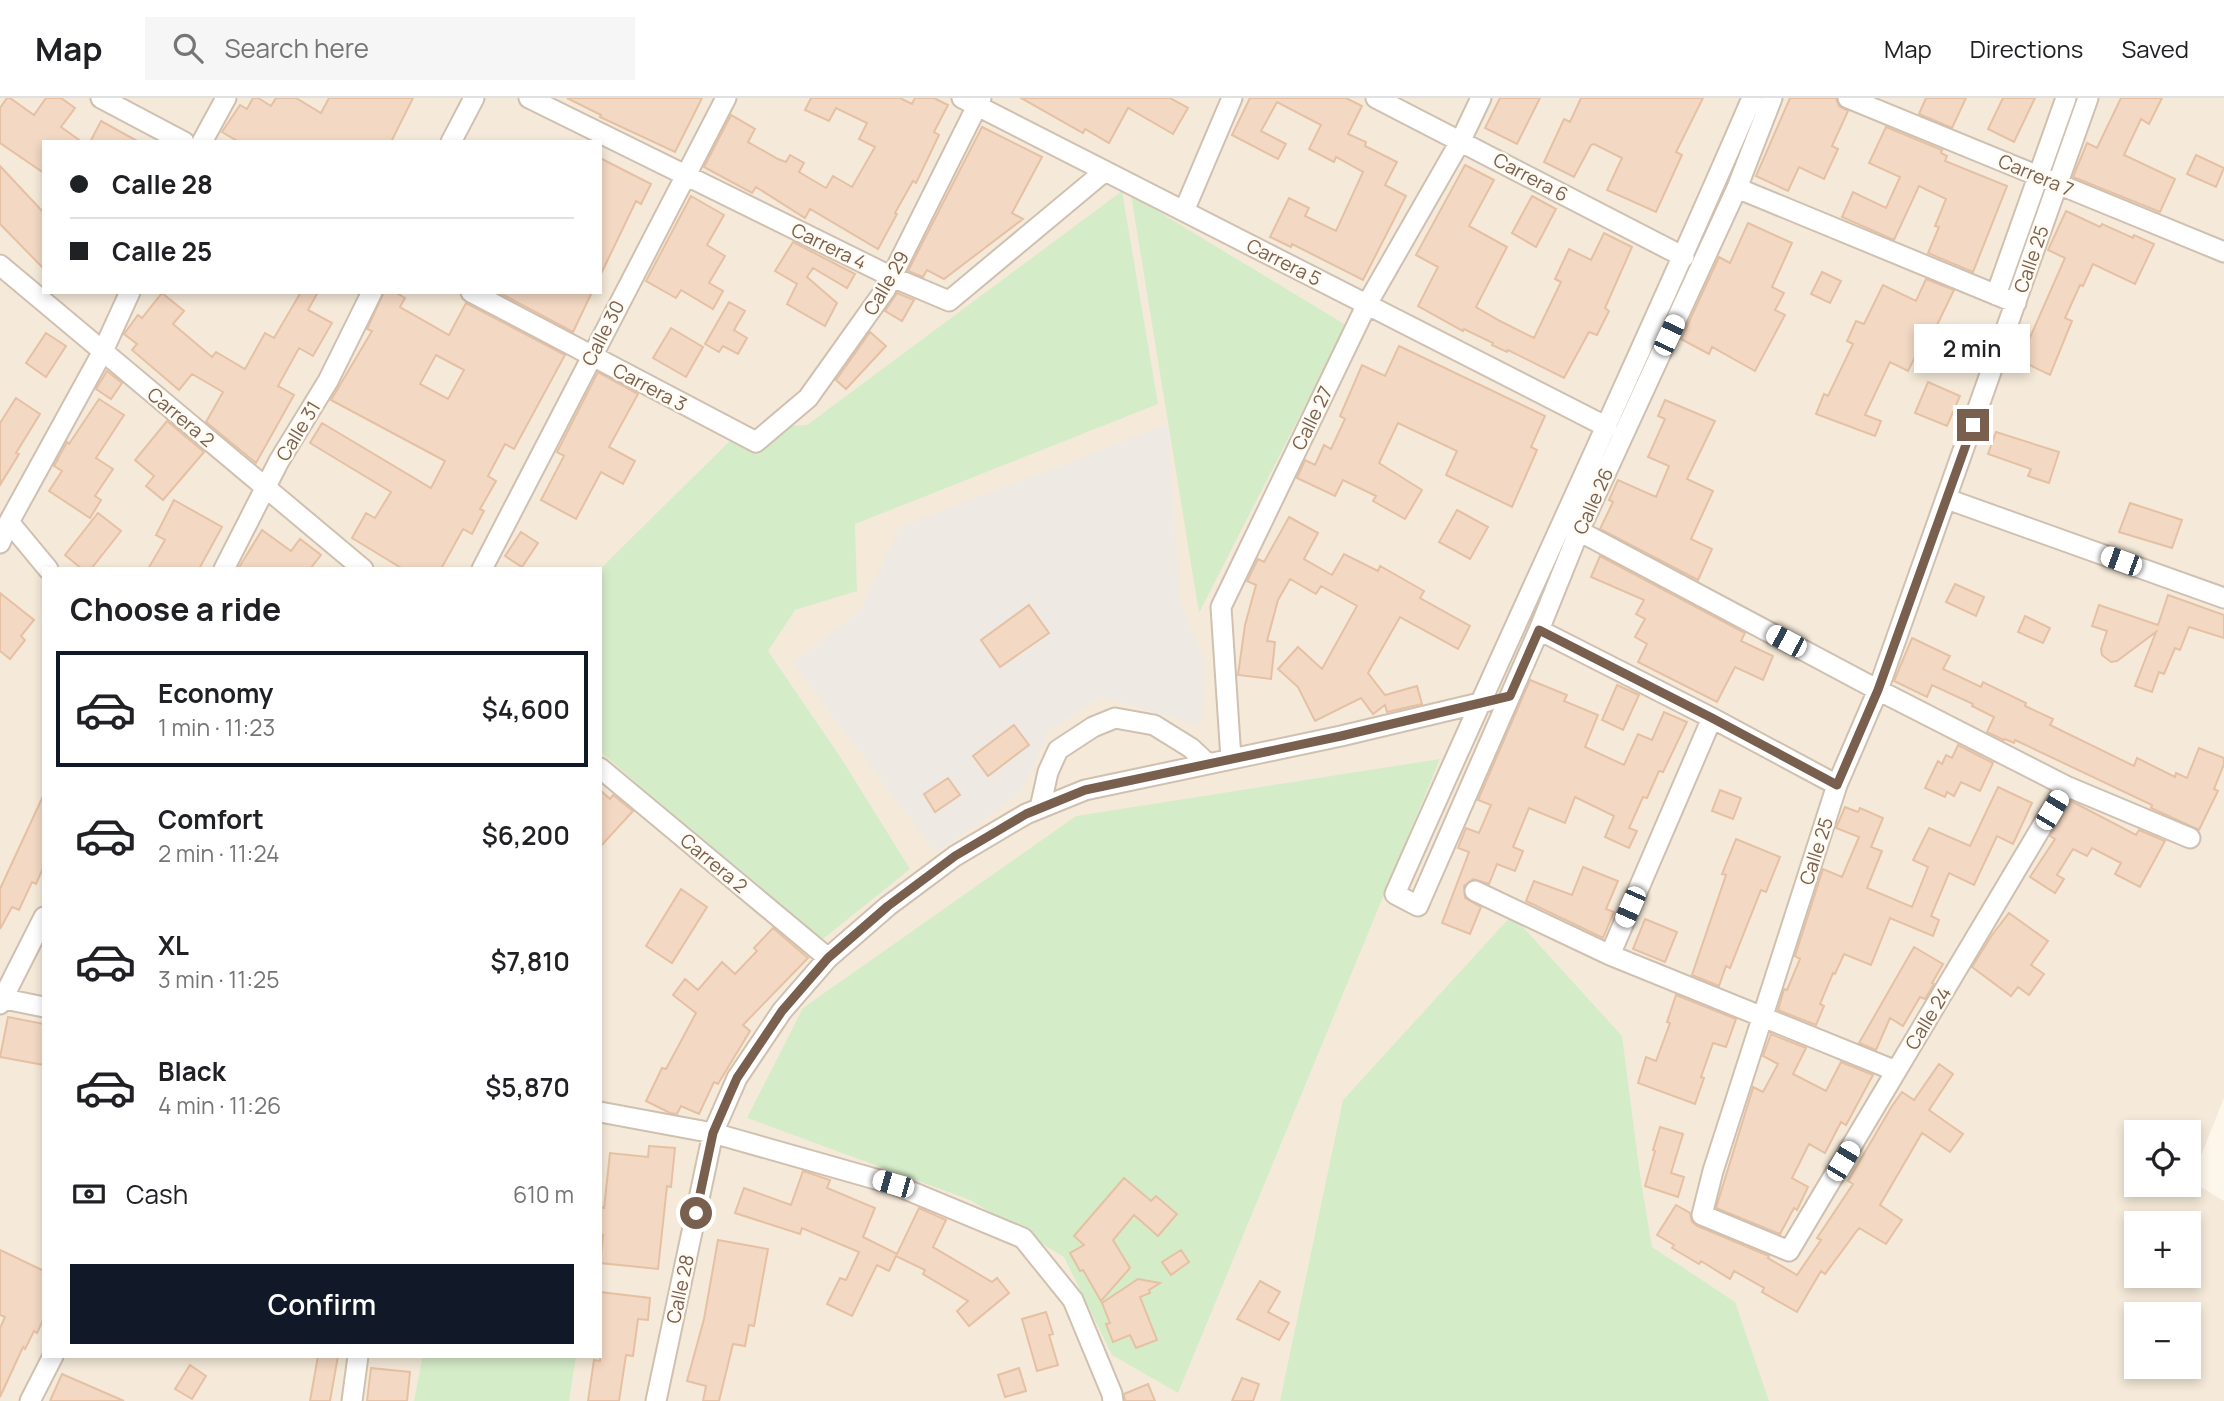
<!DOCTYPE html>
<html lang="en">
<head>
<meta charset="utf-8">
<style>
	:root { --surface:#fff; --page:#f6f6f6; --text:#202124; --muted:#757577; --line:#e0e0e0; --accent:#111827 }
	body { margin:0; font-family:Manrope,sans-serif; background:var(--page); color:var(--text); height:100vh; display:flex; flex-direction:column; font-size:26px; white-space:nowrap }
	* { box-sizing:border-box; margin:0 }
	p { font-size:23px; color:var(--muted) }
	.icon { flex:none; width:38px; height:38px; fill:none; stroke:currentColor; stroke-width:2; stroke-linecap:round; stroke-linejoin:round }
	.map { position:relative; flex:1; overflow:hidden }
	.sheet { position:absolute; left:42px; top:469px; width:560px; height:791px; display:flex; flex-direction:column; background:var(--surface); border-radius:0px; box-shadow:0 4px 10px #0003 }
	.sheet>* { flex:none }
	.guide { position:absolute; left:42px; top:42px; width:560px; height:154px; border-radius:0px; box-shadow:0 4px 10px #0003; display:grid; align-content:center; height:154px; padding:0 28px; background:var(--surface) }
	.buttons { position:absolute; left:2124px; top:1022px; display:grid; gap:14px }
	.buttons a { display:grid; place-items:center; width:77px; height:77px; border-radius:0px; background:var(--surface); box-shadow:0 4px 10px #0003; font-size:35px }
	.end { position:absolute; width:32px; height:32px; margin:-16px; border:9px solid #795f4d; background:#fff; box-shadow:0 0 0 4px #fff }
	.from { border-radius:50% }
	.bubble { position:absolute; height:49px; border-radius:0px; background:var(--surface); box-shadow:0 4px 10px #0003; font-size:23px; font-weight:600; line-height:49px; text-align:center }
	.car { position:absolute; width:21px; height:42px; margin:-21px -10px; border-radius:9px; box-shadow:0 0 5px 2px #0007; background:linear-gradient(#fff 24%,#345 0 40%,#fff 0 76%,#345 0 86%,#fff 0) }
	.guide b { display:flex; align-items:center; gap:24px; height:66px; font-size:26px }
	.guide b+b { border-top:2px solid var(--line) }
	.guide i { width:18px; height:18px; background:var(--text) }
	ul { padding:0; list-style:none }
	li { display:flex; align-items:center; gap:21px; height:116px; margin:0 14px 10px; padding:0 14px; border:4px solid transparent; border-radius:0px }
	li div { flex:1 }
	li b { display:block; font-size:26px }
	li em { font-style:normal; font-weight:600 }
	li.selected { border-color:var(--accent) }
	li>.icon { width:63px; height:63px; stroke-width:1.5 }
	h2 { padding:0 28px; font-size:32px; line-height:84px }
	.pay { display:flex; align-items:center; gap:18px; height:77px; padding:0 28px; font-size:26px }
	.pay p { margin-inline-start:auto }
	.button { display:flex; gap:14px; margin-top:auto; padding:14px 28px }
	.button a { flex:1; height:80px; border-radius:0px; background:var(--accent); color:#fff; font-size:28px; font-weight:600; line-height:80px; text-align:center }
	header { display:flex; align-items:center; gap:42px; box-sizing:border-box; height:98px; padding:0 35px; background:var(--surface); border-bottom:2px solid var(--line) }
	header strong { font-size:33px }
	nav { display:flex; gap:38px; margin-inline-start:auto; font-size:24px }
	.search { width:490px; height:63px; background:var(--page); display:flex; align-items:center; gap:18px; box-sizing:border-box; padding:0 24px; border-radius:0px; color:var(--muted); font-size:26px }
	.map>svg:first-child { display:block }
	.residential { fill:#f5ead9; fill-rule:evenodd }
	.industrial { fill:#efe9e4 }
	.green { fill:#d5ecc9 }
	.building { fill:#f3d8c3; stroke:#e6c0a3; stroke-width:2; fill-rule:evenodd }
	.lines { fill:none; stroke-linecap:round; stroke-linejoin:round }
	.minor-casing { stroke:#d0c0b0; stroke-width:23 }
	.minor { stroke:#fff; stroke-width:19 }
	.route { stroke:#795f4d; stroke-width:9 }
	.labels { text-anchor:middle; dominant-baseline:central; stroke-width:5; stroke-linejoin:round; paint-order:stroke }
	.street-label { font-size:19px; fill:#795f4d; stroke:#fffbf2 }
</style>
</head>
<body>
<header>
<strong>Map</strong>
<div class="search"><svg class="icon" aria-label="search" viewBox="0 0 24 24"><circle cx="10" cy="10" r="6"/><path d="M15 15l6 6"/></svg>Search here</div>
<nav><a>Map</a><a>Directions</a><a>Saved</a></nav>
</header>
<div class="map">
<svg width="2224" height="1303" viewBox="0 0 2224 1303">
	<rect width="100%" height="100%" fill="#fdf7eb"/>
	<!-- residential -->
	<path class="residential" d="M0,0H2224V1000L2191,1083L2224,1103V1303H0ZM44,44H600V194H44ZM44,471H600V1258H44ZM2137,1034H2189V1087H2137ZM2137,1125H2189V1178H2137ZM2137,1216H2189V1269H2137Z"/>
	<!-- industrial -->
	<path class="industrial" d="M1168,326L1180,501L1206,567L1201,628L1101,598L1050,632L1020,695L936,755L793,565L860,512L900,429Z"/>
	<!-- green -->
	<path class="green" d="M1122,93L1158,306L855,426L857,493L795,512L768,553L841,660L910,771L818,845L600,653V471L742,331L807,327Z
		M1131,97L1346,227L1199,515Z
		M1440,661L1178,1295L1112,1257L1064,1159L970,1102L747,1020L803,910L1076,718Z
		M1512,817L1622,938L1640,1077L1652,1149L1735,1204L1769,1303H1280L1343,1002Z
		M425,1258H576L569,1303H414L422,1261Z"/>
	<!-- building -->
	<path class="building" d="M7,0H10L34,17L46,0H61L75,10L61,29L82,44H44V75L0,45V10Z
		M253,0H258L271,8L276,0H296L321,15L329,0H413L391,44H239L222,34L240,7L247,11Z
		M567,0H702L675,54L600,19L601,17Z
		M811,0H900L912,6L915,0H934L948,7L934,34L939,37L929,58L916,85L913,83L895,115L897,116L878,151L810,111L805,120L756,89L752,95L704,69L731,17L755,31L748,44L778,61L786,64L790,57L804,65L799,74L826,90L833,78L852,89L875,49L859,41L867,25L836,10L829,23L805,12Z
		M1021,0H1170L1188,10L1173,36L1128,10L1109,45L1085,31L1083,35Z
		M1250,0H1346L1362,8L1348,36L1366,44L1365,48L1397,64L1385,87L1406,98L1363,182L1292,146L1291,149L1270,139L1289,100L1309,110L1305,118L1336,133L1363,74L1336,59L1334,64L1309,51L1321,27L1277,4L1261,33L1286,46L1278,61L1232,37Z
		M1500,0H1540L1517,46L1485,30Z
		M1581,0H1703L1676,54L1682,57L1656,114L1607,92L1622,60L1594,46L1591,47L1574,79L1544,64L1564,21L1570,24Z
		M1790,0H1836L1839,8L1848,13L1832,48L1838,51L1824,81L1799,69L1788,93L1756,78Z
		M1926,0H1966L1952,30L1919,16Z
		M2003,0H2035L2014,44L1988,31Z
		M2121,0H2162L2149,26L2141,21L2124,57L2175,81L2160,114L2073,79L2087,45L2097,50Z
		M101,23L139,44H90Z
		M982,29L1042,59L1012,115L1023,121L944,181L927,172L923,179L908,173Z
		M1886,29L1942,52L1941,55L1947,58L1945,63L2007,88L1973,174L1928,155L1939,129L1935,128L1946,101L1919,88L1894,142L1842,119L1853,94L1886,110L1900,79L1869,65Z
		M2196,57L2224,70L2216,89L2187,76Z
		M600,60L651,86L641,106L636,103L600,178Z
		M1465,67L1494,82L1469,128L1507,149L1476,209L1500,223L1534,240L1561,184L1555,181L1569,151L1591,162L1604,135L1632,149L1605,210L1609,213L1597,237L1589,234L1564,280L1508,252L1507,254L1492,247L1493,245L1464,231L1463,233L1418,208L1438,169L1416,157Z
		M0,68L44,115V171L0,126Z
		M691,98L724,117L707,147L725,158L709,185L723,193L713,211L681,192L676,200L646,183Z
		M1532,98L1556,111L1536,149L1512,135Z
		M2066,113L2100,129L2102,126L2133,140L2134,137L2154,146L2135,186L2093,166L2083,188L2080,187L2065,220L2072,223L2050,277L2013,259L2021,241L2028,244L2065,160L2048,152Z
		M1748,125L1792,145L1772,189L1784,195L1775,212L1785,217L1755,273L1712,249L1709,256L1681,241L1719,159L1730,165Z
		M793,144L855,176L847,190L813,170L807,179L837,205L825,228L787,206L797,186L775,173Z
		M1822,174L1841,183L1830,205L1811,196Z
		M1926,181L1954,192L1937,227L1944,230L1934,249L1923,243L1908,273L1890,264L1865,317L1881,323L1875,338L1816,316L1824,296L1828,298L1853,246L1847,243L1856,223L1864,226L1883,187L1916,203Z
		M301,194H318L308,212L332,225L313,258L299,250L278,288L294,297L256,365L206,324L223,294L192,276L179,292L132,252L137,246L124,236L138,217L142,220L162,195L184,213L173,226L212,259L216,254L245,271L265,235L274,240Z
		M384,194H395L405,200L400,209L449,237L466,205L565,257L514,351L505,346L488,378L496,383L480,411L484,413L472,436L463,431L441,471H403L352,440L366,415L375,420L391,394L310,345L322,325L431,390L445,363L331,302L372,233L367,231ZM436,257L464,272L448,301L420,286Z
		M498,194H592L573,234Z
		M897,195L914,202L902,223L885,213Z
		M729,204L745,213L734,232L747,240L738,256L723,248L719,254L705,246Z
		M671,230L703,249L686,279L653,260Z
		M870,234L886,248L846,291L836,282Z
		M46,235L66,248L46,279L26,265Z
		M1399,248L1545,318L1531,349L1537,352L1512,409L1446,377L1457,353L1398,325L1379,365L1422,392L1405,421L1373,403L1376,398L1343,382L1335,398L1297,380L1305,362L1315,367L1324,347L1331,351L1345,321L1340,318L1362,267L1385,278Z
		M107,273L122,285L111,301L96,291Z
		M598,274L638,296L609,349L635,363L623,386L601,374L576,421L541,402L564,358L557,354Z
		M1928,284L1960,298L1947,328L1915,315Z
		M16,300L40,316L16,355L19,356L0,387V325Z
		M99,301L124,317L96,360L113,371L95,398L101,402L90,420L49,393L62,373L54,368L67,344L69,346Z
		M1665,302L1715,323L1687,381L1713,393L1691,441L1712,451L1698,482L1600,431L1613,404L1609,402L1618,382L1656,399L1669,368L1648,359L1665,321L1658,318Z
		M167,323L204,354L163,402L146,388L154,378L135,362Z
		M1996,334L2059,354L2049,385L2028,378L2031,371L1988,356Z
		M174,402L222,429L199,471H148L165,442L156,437Z
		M2130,405L2182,422L2172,450L2119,434Z
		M1457,412L1488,429L1470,461L1439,444Z
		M98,415L121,433L91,471H82L65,457Z
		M1289,419L1318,435L1304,461L1332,477L1344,456L1378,473L1380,468L1424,493L1420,500L1470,528L1458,551L1400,519L1368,575L1385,597L1417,588L1422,606L1387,614L1385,607L1373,616L1361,600L1315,623L1298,589L1278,571L1298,549L1322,571L1357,508L1321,488L1316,496L1290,481L1278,502L1267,543L1275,544L1271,581L1238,577L1245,527L1256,487L1247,483L1258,461L1264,464Z
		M262,432L291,453L300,441L321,457L310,471H238Z
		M521,434L538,445L522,469L505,458Z
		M1600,458L1745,535L1741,543L1773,558L1763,582L1735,569L1717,604L1638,564L1647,546L1635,539L1645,521L1636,516L1644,502L1591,479Z
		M1955,486L1984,499L1976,518L1946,504Z
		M0,495L34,522L21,538L25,542L10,561L0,553Z
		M2168,497L2224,517V540L2189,529L2180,552L2175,550L2164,576L2159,574L2152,594L2135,588L2156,534L2117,563L2111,564L2102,557L2101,551L2107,533L2092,528L2099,507L2158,527Z
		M1029,507L1049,535L1000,569L981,542Z
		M2025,518L2050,530L2043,545L2018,534Z
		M1912,540L1950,558L1943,571L1981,589L1983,584L2026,605L2025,608L2053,621L2050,627L2134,668L2137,660L2175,679L2176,675L2187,680L2199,650L2224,660V666L2214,691L2218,693L2199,732L2151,710L2152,707L2015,642L2014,645L2005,641L2004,642L1987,634L1994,619L1972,608L1973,606L1932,587L1927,599L1894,583Z
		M1530,582L1567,597L1564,603L1598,617L1585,649L1624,667L1638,636L1652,642L1664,614L1687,624L1663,674L1659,673L1647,700L1643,699L1629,730L1637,733L1629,750L1605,739L1614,718L1575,699L1565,725L1529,710L1513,749L1523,753L1515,773L1497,766L1489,786L1473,781L1464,788L1465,800L1481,809L1470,836L1442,825L1469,754L1458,750L1466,730L1479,735L1491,707L1478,702Z
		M1617,587L1639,597L1623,632L1602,622Z
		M1014,627L1029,647L988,678L973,658Z
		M1958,647L1993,665L1980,693L1961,684L1954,698L1947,694L1945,699L1925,690L1938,663L1942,666L1946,657L1952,660Z
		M948,680L960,697L935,714L924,696Z
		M1998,689L2032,705L2013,746L1997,738L1974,787L1949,775L1931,818L1939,822L1933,838L1890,820L1871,867L1844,856L1835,876L1833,875L1820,906L1824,908L1816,927L1778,912L1784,891L1787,892L1800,861L1795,858L1823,771L1842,779L1859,739L1836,730L1845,709L1858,714L1860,710L1883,720L1871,749L1882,753L1867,790L1912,809L1928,769L1913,762L1929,730L1970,748Z
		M600,692L610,701L613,697L633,713L600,749Z
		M1720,692L1741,700L1733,721L1712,713Z
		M44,696V768L36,786L32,784L19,812L12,809L0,831V791Z
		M2071,703L2136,737L2139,732L2165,743L2140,789L2115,776L2121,765L2092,750L2087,758L2073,751L2057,777L2064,781L2055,795L2030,779L2055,741L2050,738Z
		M1736,741L1780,759L1766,794L1761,792L1730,870L1726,868L1719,888L1692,877L1726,777L1722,776Z
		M1583,769L1618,783L1606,811L1614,814L1603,840L1526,803L1534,783L1572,797Z
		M681,791L707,809L672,865L646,848Z
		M2009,815L2048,843L2031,867L2044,876L2029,897L2018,889L2011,898L1972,869L1992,837Z
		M1645,821L1677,834L1665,864L1633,851Z
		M773,830L808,860L743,927L750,933L718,986L714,984L699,1016L681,1008L677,1016L670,1015L646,1003L662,970L666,971L696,915L673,897L685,881L698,892L722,864L735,876L757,853L754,850Z
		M1914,849L1943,866L1932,885L1934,886L1925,901L1920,899L1903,928L1890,920L1876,952L1859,945Z
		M1676,897L1736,921L1726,949L1713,945L1701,979L1704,980L1695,1006L1638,985L1646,959L1656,963L1670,925L1667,924Z
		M8,919L44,926V967L0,959Z
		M1771,936L1806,950L1793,976L1826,993L1841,964L1873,977L1846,1027L1841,1024L1825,1055L1809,1046L1792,1080L1808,1089L1797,1112L1794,1110L1780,1136L1716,1110L1752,993L1753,989L1763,994L1778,966L1763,958Z
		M1939,966L1953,976L1929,1012L1963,1036L1950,1054L1922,1035L1880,1107L1902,1122L1886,1146L1859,1130L1825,1176L1821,1173L1797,1214L1762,1194L1764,1190L1734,1173L1730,1181L1701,1163L1699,1166L1672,1150L1674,1147L1657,1137L1676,1107L1690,1115L1692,1124L1697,1128L1769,1158L1768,1160L1797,1177L1821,1142L1817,1140L1853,1086L1848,1083L1892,1008L1902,994L1914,1002Z
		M1660,1029L1683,1036L1671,1075L1684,1079L1678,1099L1645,1088L1655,1053L1653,1052Z
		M649,1048L675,1050L671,1089L667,1088L658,1171L600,1165L603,1137H600V1109L604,1110L610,1055L648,1059Z
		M803,1073L830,1082L827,1090L875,1110L863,1139L897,1156L919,1110L946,1122L933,1149L992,1184L997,1180L1009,1195L969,1228L957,1213L968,1203L923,1176L925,1172L896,1158L889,1173L877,1167L852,1218L827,1206L840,1180L846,1182L859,1154L802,1130L800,1136L735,1115L744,1090L791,1107Z
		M1124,1080L1151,1103L1156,1098L1177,1116L1158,1138L1134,1117L1113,1142L1130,1170L1101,1203L1083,1172L1080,1173L1070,1155L1084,1147L1074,1138Z
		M718,1142L768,1151L754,1228L749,1227L745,1248L733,1246L719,1303H703L706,1288L687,1283L704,1221Z
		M0,1152L44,1173V1220L37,1235L34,1233L25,1251L23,1249L0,1299V1230L5,1219L0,1217Z
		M1181,1152L1189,1164L1171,1177L1162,1164Z
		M1138,1181L1160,1185L1149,1192L1150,1195L1140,1199L1157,1242L1136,1250L1130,1237L1113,1244L1106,1226L1110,1225L1102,1205Z
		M1260,1183L1280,1194L1268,1214L1289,1225L1279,1242L1237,1221Z
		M600,1194L650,1200L648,1222L638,1221L633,1258L626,1257L619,1303H588L594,1262L600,1263Z
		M1046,1214L1053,1236L1049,1237L1058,1267L1037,1273L1022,1221Z
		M318,1258H338L330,1303H310Z
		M190,1267L206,1278L192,1301L175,1291Z
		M371,1270L410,1274L407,1303H367Z
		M1019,1270L1026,1293L1005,1299L998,1277Z
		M62,1276L124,1303H50Z
		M1242,1280L1259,1286L1253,1303H1232Z
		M1148,1286L1155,1303H1125L1124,1296Z"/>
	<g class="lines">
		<defs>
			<path id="minor" d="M101,0L184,44
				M529,0L892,179L949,203L1105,73
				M962,0L1607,329
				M1376,0L1684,159
				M1752,0C1637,267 1512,530 1395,796L1418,808L1539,532L1579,433L1737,90L1772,0
				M1848,0L2224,154
				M202,44L226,0
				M451,44L474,0
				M1737,90L2016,205
				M1184,113L1232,0
				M0,167L363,471
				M471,194L756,344L808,300L885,192L981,0
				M1996,197L2066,0
				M1947,401L2224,500
				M9,424L48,471
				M1579,433L1878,592L2066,688L2190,740
				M0,445L9,424L103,253L130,194
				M224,471L279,363L328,283L372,194
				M482,471L726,0
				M1539,532L1712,620L1837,687
				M1231,661L1221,509L1367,206L1461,42L1481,0
				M600,670L828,860
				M2066,688L1789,1153L1702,1117L1713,1073L1837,687L1878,592L2088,0
				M1040,710L1048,674L1058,652L1093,629L1115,620L1154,627L1191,650L1208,666
				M1475,793L1610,857L1896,973
				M1610,857L1712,620
				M0,900L44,909
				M0,906L44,819
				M600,1014L713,1035L893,1086L1023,1140L1073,1202L1112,1296L1113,1303
				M30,1303L53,1258
				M352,1303L358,1258
				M656,1303L713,1035L737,980L782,913L828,860L888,808L955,758L1026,716L1085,692L1341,638L1488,603"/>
		</defs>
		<!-- minor casing -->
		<use href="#minor" class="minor-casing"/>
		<!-- minor -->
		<use href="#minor" class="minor"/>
	</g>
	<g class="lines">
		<!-- route -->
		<path class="route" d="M696,1115L713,1035L729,998L737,980L782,913L828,860L888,808L955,758L1026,716L1085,692L1341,638L1510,598L1539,532L1712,620L1837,687L1878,592L1973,327"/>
	</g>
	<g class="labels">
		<!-- street labels -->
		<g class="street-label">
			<text transform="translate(2036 77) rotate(23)">Carrera 7</text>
			<text transform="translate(1531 79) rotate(28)">Carrera 6</text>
			<text transform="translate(829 148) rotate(26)">Carrera 4</text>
			<text transform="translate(2031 161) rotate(-71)">Calle 25</text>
			<text transform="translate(1284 164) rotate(27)">Carrera 5</text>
			<text transform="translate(886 185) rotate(-60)">Calle 29</text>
			<text transform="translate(603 235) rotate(-63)">Calle 30</text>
			<text transform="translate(650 289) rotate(28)">Carrera 3</text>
			<text transform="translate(181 319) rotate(40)">Carrera 2</text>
			<text transform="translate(1312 320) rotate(-64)">Calle 27</text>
			<text transform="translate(298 333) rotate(-59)">Calle 31</text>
			<text transform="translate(1593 403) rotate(-66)">Calle 26</text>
			<text transform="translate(1816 753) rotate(-72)">Calle 25</text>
			<text transform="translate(714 765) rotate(40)">Carrera 2</text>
			<text transform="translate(1928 920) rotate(-59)">Calle 24</text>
			<text transform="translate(680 1191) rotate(-78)">Calle 28</text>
		</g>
	</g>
</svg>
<div class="buttons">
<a><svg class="icon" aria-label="locate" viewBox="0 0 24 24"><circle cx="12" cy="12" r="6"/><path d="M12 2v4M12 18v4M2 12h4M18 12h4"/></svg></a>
<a>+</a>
<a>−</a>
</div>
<i class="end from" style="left:696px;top:1115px"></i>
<i class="end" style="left:1973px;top:327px"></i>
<div class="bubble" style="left:1914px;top:226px;width:116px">2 min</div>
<i class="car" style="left:1669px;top:237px;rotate:25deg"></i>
<i class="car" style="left:2121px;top:463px;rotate:290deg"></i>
<i class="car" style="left:1786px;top:543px;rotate:298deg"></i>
<i class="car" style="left:2052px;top:712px;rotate:31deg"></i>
<i class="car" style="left:1630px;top:809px;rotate:204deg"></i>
<i class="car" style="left:1843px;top:1063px;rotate:31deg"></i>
<i class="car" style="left:893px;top:1086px;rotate:286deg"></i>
<div class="guide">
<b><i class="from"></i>Calle 28</b>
<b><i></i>Calle 25</b>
</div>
<section class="sheet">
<h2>Choose a ride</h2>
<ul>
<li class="selected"><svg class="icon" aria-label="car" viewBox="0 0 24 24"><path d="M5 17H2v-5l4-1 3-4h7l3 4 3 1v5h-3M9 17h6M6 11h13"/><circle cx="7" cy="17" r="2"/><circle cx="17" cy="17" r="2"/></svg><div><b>Economy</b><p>1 min · 11:23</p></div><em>$4,600</em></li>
<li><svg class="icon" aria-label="car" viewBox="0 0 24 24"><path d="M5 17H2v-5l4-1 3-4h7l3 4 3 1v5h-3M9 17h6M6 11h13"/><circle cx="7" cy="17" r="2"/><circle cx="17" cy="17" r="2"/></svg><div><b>Comfort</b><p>2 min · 11:24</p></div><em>$6,200</em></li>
<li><svg class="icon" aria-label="car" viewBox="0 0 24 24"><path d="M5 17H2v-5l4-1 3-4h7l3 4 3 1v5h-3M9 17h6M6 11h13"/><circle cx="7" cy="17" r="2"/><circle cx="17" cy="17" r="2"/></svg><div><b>XL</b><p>3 min · 11:25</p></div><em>$7,810</em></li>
<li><svg class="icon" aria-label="car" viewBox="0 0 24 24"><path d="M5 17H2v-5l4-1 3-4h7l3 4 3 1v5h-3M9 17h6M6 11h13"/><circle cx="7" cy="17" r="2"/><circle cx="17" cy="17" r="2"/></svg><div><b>Black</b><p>4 min · 11:26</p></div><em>$5,870</em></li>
</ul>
<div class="pay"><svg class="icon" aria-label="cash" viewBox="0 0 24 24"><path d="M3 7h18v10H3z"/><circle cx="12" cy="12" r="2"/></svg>Cash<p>610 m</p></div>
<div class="button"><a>Confirm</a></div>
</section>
</div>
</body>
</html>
